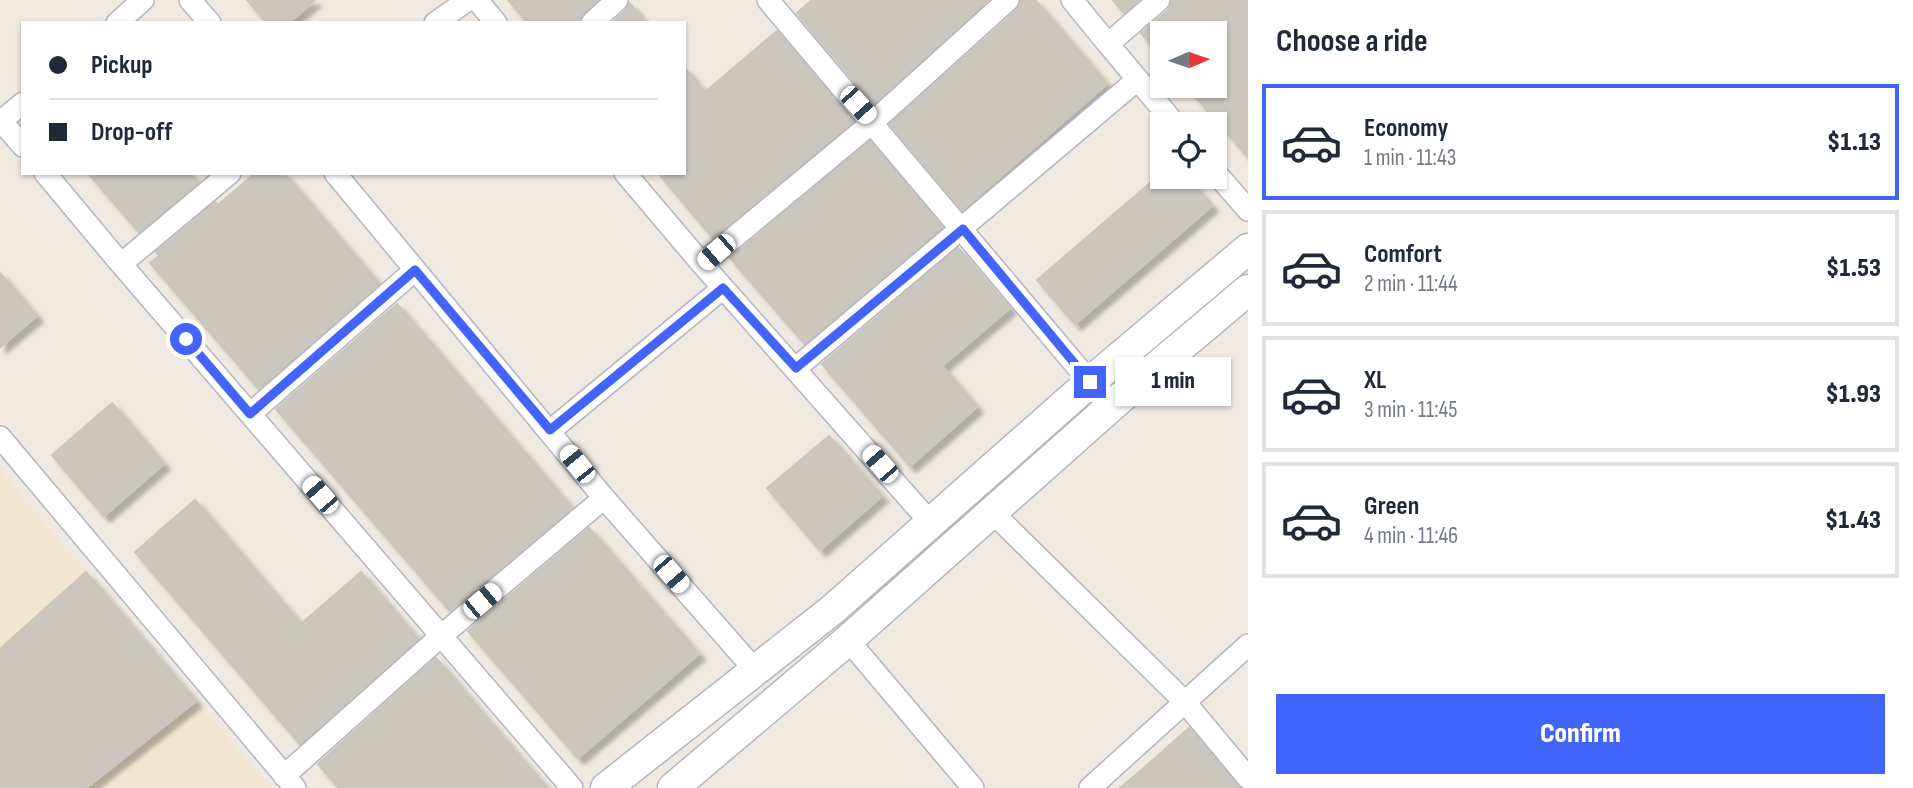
<!DOCTYPE html>
<html lang="en">
<head>
<meta charset="utf-8">
<style>
	:root { --surface:#fff; --page:#f6f6f7; --text:#1f2937; --muted:#747a83; --line:#e0e1e3; --accent:#4264fb }
	body { margin:0; font-family:"Sofia Sans Condensed",sans-serif; background:var(--page); color:var(--text); height:100vh; display:flex; flex-direction:column; font-size:26px; white-space:nowrap }
	* { box-sizing:border-box; margin:0 }
	p { font-size:23px; color:var(--muted) }
	.icon { flex:none; width:38px; height:38px; fill:none; stroke:currentColor; stroke-width:2; stroke-linecap:round; stroke-linejoin:round }
	.map { position:relative; flex:1; overflow:hidden }
	.side { display:flex; flex-direction:column; background:var(--surface); width:665px }
	.side>* { flex:none }
	.guide { position:absolute; left:21px; top:21px; width:665px; height:154px; border-radius:0px; box-shadow:0 2px 5px #0004; display:grid; align-content:center; height:154px; padding:0 28px; background:var(--surface) }
	.needle { width:46px; rotate:88deg }
	.fabs { position:absolute; left:1150px; top:21px; display:grid; gap:14px }
	.fabs a { display:grid; place-items:center; width:77px; height:77px; border-radius:0px; background:var(--surface); box-shadow:0 2px 5px #0004; font-size:35px }
	.end { position:absolute; width:32px; height:32px; margin:-16px; border:9px solid #4264fb; background:#fff; box-shadow:0 0 0 4px #fff }
	.from { border-radius:50% }
	.bubble { position:absolute; height:49px; border-radius:0px; background:var(--surface); box-shadow:0 2px 5px #0004; font-size:23px; font-weight:800; line-height:49px; text-align:center }
	.car { position:absolute; width:21px; height:42px; margin:-21px -10px; border-radius:9px; box-shadow:0 0 5px 2px #0007; background:linear-gradient(#fff 24%,#345 0 40%,#fff 0 76%,#345 0 86%,#fff 0) }
	.guide b { display:flex; align-items:center; gap:24px; height:66px; font-size:26px }
	.guide b+b { border-top:2px solid var(--line) }
	.guide i { width:18px; height:18px; background:var(--text) }
	ul { padding:0; list-style:none }
	li { display:flex; align-items:center; gap:21px; height:116px; margin:0 14px 10px; padding:0 14px; border:4px solid var(--line); border-radius:0px }
	li div { flex:1 }
	li b { display:block; font-size:26px }
	li em { font-style:normal; font-weight:800 }
	li.current { border-color:var(--accent) }
	li>.icon { width:63px; height:63px; stroke-width:1.5 }
	h2 { padding:0 28px; font-size:32px; line-height:84px }
	.cta { display:flex; gap:14px; margin-top:auto; padding:14px 28px }
	.cta a { flex:1; height:80px; border-radius:0px; background:var(--accent); color:#fff; font-size:28px; font-weight:800; line-height:80px; text-align:center }
	main { display:flex; flex:1; min-height:0 }
	.map>svg:first-child { display:block }
	.education { fill:#f0e6d1 }
	.building { fill:#cbc7bf; stroke:#cbc5ba; stroke-width:2; filter:url(#shadow) }
	.lines { fill:none; stroke-linecap:round; stroke-linejoin:round }
	.minor-casing { stroke:#b4b7c1; stroke-width:24 }
	.secondary-casing { stroke:#b4b7c1; stroke-width:33 }
	.minor { stroke:#fff; stroke-width:21 }
	.secondary { stroke:#fff; stroke-width:30 }
	.route { stroke:#4264fb; stroke-width:9 }
</style>
</head>
<body>
<main>
<div class="map">
<svg width="1248" height="788" viewBox="0 0 1248 788">
	<defs>
		<filter id="shadow"><feDropShadow dx="6" dy="6" stdDeviation="2" flood-color="#0004"/></filter>
	</defs>
	<rect width="100%" height="100%" fill="#efe9e1"/>
	<!-- education -->
	<path class="education" d="M0,470L111,603L272,788H0Z"/>
	<!-- building -->
	<path class="building" d="M247,0H315L289,23H267Z
		M508,0H598L583,14L579,23H528Z
		M812,0H988L873,104L797,13Z
		M1021,0H1035L1107,84L962,210L890,124L1017,10Z
		M1113,0H1139L1124,13Z
		M1172,0H1248V157L1186,86H1214V33H1162V57L1141,33L1168,10Z
		M630,3L646,23H612L626,10Z
		M777,31L853,121L713,238L658,173H684V67L705,92Z
		M870,141L942,227L805,344L730,258Z
		M88,173H190L198,182L139,232Z
		M255,173H284L379,284L259,389L150,263L159,256L156,252L215,202L218,205Z
		M1157,177H1187L1212,206L1075,324L1037,280Z
		M958,248L1010,308L942,366L977,407L910,466L822,364Z
		M0,273L37,316L0,347Z
		M397,304L572,508L450,611L276,409Z
		M112,403L164,464L104,516L52,455Z
		M829,436L882,496L820,550L767,488Z
		M195,500L301,624L361,572L418,639L300,744L135,552Z
		M589,528L699,654L578,758L468,631Z
		M86,572L196,701L86,788H0V649Z
		M436,658L490,722L547,788H339L318,764Z
		M1189,728L1240,788H1120L1146,766Z"/>
	<g class="lines">
		<defs>
			<path id="minor" d="M190,0L210,23
				M477,0L496,23
				M768,0L1090,382
				M1072,0L1108,44
				M1159,0L1108,44L1175,124
				M117,23L143,0
				M435,23L468,0
				M592,23L617,0
				M1,121L23,146
				M0,122L23,103
				M1214,171L1248,210
				M45,173L121,264
				M230,173L121,264L572,788
				M335,173L604,498L755,670
				M625,173L702,264L930,522
				M702,264L873,122L1008,0
				M796,368L1137,80
				M250,414L415,270
				M550,431L723,288
				M0,437L295,788
				M993,513L1184,701L1248,778
				M848,640L973,788
				M284,776L441,636L604,498
				M1090,788L1248,645"/>
			<path id="secondary" d="M606,788L832,610L1090,382L1248,249
				M673,788L848,640L1134,386L1248,290"/>
		</defs>
		<!-- minor casing -->
		<use href="#minor" class="minor-casing"/>
		<!-- secondary casing -->
		<use href="#secondary" class="secondary-casing"/>
		<!-- minor -->
		<use href="#minor" class="minor"/>
		<!-- secondary -->
		<use href="#secondary" class="secondary"/>
	</g>
	<g class="lines">
		<!-- route -->
		<path class="route" d="M186,339L250,414L415,270L550,430L723,288L796,368L963,229L1090,382"/>
	</g>
</svg>
<div class="fabs">
<a><svg class="needle" viewBox="-14 -14 28 28"><path d="M0-13l5 13h-10z" fill="#e53935"/><path d="M0 13l5-13h-10z" fill="#747a83"/></svg></a>
<a><svg class="icon" aria-label="locate" viewBox="0 0 24 24"><circle cx="12" cy="12" r="6"/><path d="M12 2v4M12 18v4M2 12h4M18 12h4"/></svg></a>
</div>
<i class="end from" style="left:186px;top:339px"></i>
<i class="end" style="left:1090px;top:382px"></i>
<div class="bubble" style="left:1115px;top:357px;width:116px">1 min</div>
<i class="car" style="left:858px;top:105px;rotate:138deg"></i>
<i class="car" style="left:716px;top:252px;rotate:229deg"></i>
<i class="car" style="left:577px;top:464px;rotate:321deg"></i>
<i class="car" style="left:880px;top:464px;rotate:319deg"></i>
<i class="car" style="left:320px;top:495px;rotate:319deg"></i>
<i class="car" style="left:671px;top:574px;rotate:139deg"></i>
<i class="car" style="left:482px;top:601px;rotate:50deg"></i>
<div class="guide">
<b><i class="from"></i>Pickup</b>
<b><i></i>Drop-off</b>
</div>
</div>
<section class="side">
<h2>Choose a ride</h2>
<ul>
<li class="current"><svg class="icon" aria-label="car" viewBox="0 0 24 24"><path d="M5 17H2v-5l4-1 3-4h7l3 4 3 1v5h-3M9 17h6M6 11h13"/><circle cx="7" cy="17" r="2"/><circle cx="17" cy="17" r="2"/></svg><div><b>Economy</b><p>1 min · 11:43</p></div><em>$1.13</em></li>
<li><svg class="icon" aria-label="car" viewBox="0 0 24 24"><path d="M5 17H2v-5l4-1 3-4h7l3 4 3 1v5h-3M9 17h6M6 11h13"/><circle cx="7" cy="17" r="2"/><circle cx="17" cy="17" r="2"/></svg><div><b>Comfort</b><p>2 min · 11:44</p></div><em>$1.53</em></li>
<li><svg class="icon" aria-label="car" viewBox="0 0 24 24"><path d="M5 17H2v-5l4-1 3-4h7l3 4 3 1v5h-3M9 17h6M6 11h13"/><circle cx="7" cy="17" r="2"/><circle cx="17" cy="17" r="2"/></svg><div><b>XL</b><p>3 min · 11:45</p></div><em>$1.93</em></li>
<li><svg class="icon" aria-label="car" viewBox="0 0 24 24"><path d="M5 17H2v-5l4-1 3-4h7l3 4 3 1v5h-3M9 17h6M6 11h13"/><circle cx="7" cy="17" r="2"/><circle cx="17" cy="17" r="2"/></svg><div><b>Green</b><p>4 min · 11:46</p></div><em>$1.43</em></li>
</ul>
<div class="cta"><a>Confirm</a></div>
</section>
</main>
</body>
</html>
